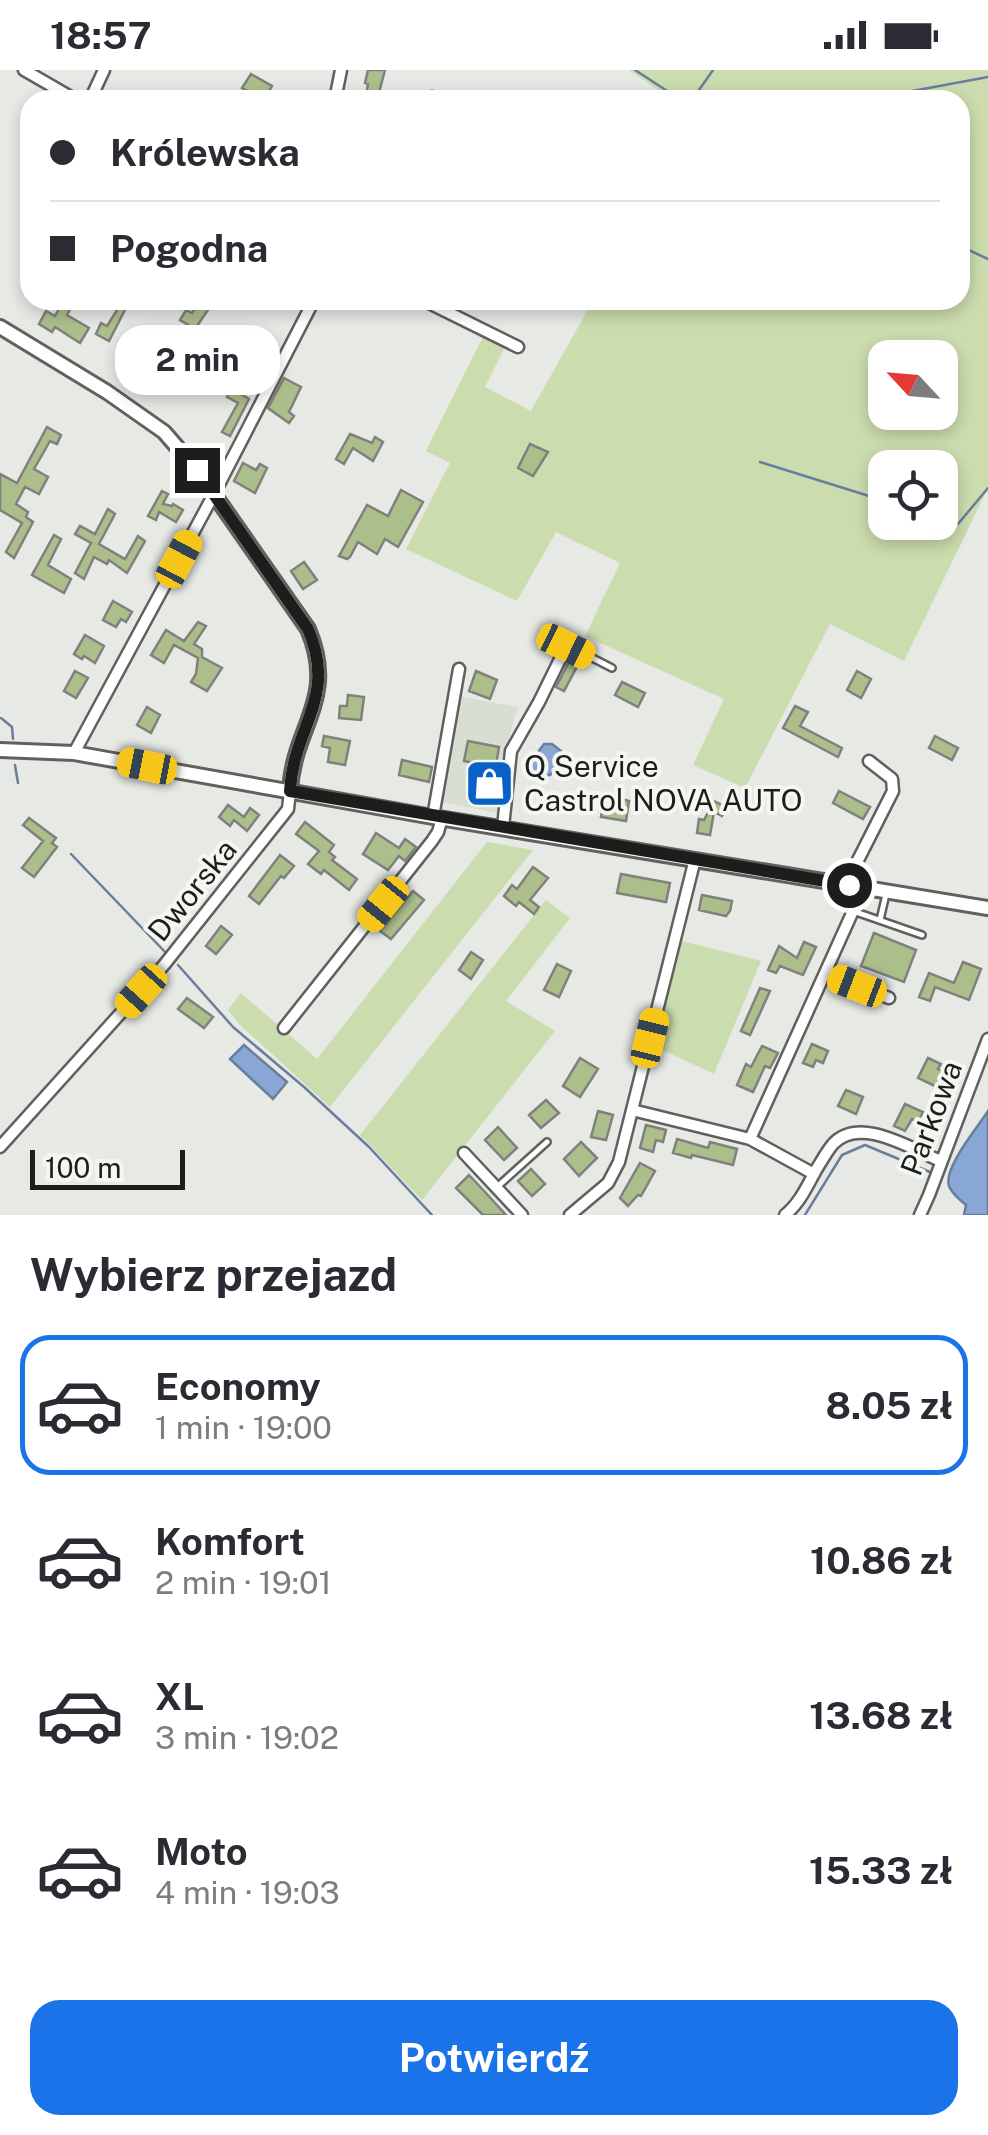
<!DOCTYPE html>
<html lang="pl">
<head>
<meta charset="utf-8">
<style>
	:root { --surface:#fff; --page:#f2f2f3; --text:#2b2b33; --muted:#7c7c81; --line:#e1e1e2; --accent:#1a73e8 }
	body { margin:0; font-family:"Public Sans",sans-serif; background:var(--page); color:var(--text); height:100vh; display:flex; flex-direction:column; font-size:38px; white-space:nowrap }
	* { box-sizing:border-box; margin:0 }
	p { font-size:32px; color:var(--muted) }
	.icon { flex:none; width:55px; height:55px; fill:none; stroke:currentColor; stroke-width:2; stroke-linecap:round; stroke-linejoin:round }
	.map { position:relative; height:1145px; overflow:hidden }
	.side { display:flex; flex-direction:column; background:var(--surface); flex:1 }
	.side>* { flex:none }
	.top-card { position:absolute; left:20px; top:20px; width:950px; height:220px; border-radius:30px; box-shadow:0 5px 15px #0003; display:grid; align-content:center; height:220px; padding:0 30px; background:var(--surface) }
	.needle { width:65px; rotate:296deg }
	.controls { position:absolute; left:868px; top:270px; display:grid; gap:20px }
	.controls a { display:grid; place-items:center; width:90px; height:90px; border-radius:20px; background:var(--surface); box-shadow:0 5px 15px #0003; font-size:50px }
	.scale { position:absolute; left:30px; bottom:25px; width:155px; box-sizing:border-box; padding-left:10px; border:5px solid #1d1d1c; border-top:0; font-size:28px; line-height:35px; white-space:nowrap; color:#1d1d1c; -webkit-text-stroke:8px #f4f6f2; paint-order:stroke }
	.end { position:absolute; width:45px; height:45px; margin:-22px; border:12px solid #1d1d1c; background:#fff; box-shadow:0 0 0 5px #fff }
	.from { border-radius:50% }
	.bubble { position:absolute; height:70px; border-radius:30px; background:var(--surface); box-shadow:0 5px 15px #0003; font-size:32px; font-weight:700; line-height:70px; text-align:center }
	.car { position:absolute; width:30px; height:60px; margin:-30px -15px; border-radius:12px; box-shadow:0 0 8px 2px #0007; background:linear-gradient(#f5c518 24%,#345 0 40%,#f5c518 0 76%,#345 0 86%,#f5c518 0) }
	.top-card b { display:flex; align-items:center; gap:35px; height:95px; font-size:38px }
	.top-card b+b { border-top:2px solid var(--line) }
	.top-card i { width:25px; height:25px; background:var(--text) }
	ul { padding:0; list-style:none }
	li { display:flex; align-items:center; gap:30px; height:140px; margin:0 20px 15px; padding:0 10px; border:5px solid transparent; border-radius:30px }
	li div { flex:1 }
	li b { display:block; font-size:38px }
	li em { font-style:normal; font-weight:700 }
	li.on { border-color:var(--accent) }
	li>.icon { width:90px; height:90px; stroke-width:1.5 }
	h2 { padding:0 30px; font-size:45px; line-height:120px }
	.action { display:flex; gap:20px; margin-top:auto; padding:20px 30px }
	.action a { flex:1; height:115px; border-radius:30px; background:var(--accent); color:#fff; font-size:40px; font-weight:700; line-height:115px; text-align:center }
	.status { display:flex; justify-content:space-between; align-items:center; height:70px; padding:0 50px; background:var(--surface); direction:ltr }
	.status svg { height:28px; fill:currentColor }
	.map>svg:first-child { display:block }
	.built { fill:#d9ded3 }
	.green { fill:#cbdcae; fill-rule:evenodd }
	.water { fill:#89a7d4; stroke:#697e9d; stroke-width:2.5 }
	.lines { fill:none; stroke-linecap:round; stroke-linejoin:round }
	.stream { stroke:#697e9d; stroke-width:2.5 }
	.building { fill:#acbf8b; stroke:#80817e; stroke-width:2.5 }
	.service-casing { stroke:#60615e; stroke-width:10 }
	.minor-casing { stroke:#60615e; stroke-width:15 }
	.tertiary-casing { stroke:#60615e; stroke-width:18 }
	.service { stroke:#fff; stroke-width:5 }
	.minor { stroke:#fff; stroke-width:10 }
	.tertiary { stroke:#fff; stroke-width:12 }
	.route { stroke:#1d1d1c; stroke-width:12 }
	.labels { text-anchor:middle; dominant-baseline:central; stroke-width:8; stroke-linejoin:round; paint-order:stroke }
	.poi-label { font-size:30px; fill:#1d1d1c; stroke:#f4f6f2; text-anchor:start }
	.street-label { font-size:30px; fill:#1d1d1c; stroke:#f4f6f2 }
</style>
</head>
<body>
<div class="status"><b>18:57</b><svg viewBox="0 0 49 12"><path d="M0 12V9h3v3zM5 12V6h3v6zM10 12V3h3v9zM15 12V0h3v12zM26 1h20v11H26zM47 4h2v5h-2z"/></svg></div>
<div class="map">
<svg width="988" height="1145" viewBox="0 0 988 1145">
	<rect width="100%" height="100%" fill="#e7e9e5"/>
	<!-- built -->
	<path class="built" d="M458,626L518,637L508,672L499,743L439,732Z"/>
	<!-- green -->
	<path class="green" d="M629,0H988V418L904,591L830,554L745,718L693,695L724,629L585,566L620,493L556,462L517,531L406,479L450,393L426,381L483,267L505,277L485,317L531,341L592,232L589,230H960V30H673ZM885,288H940V342H885ZM885,398H940V452H885Z
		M487,772L533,780L330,1037L238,953L228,940L241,923L317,989Z
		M546,830L570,848L506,931L555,961L422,1130L360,1065Z
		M682,871L761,891L714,1004L654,976Z"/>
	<!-- water -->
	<path class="water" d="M544,674H552L561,681L558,695L550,705L528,707L524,700V693L535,686Z
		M244,975L287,1012L273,1029L230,989Z
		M988,1041V1145H964L966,1135C960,1130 952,1124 949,1116C943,1098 978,1057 988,1041Z"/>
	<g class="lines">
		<!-- stream -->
		<path class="stream" d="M635,0L681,30
			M692,30L713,0
			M864,30L988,7
			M960,176L988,189
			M760,392L885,431
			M940,448L958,454L988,418
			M1,648L12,657L13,669
			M15,695L18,713
			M71,784L167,884
			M178,895L233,957L304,1017L369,1077L432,1145
			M805,1145L842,1085L865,1075L930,1102"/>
	</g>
	<!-- building -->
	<path class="building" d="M368,0H385L377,30H365L368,14L365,13Z
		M251,4L272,16L264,30L242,18Z
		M64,230H75L67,245L89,258L80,273L55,257L52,262L39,254L46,241L55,246Z
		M124,230H130L109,271L96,264L101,253L107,256L117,240L113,238L116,231L122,234Z
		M200,230L212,234L195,259L180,250L186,240L192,243Z
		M284,308L301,317L289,342L294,346L289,353L268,338Z
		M231,318L249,329L230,366L222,362L238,333L227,327Z
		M47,357L61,365L57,374L50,371L34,399L48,407L39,424L25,417L16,434L28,442L26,447L33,452L14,488L6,482L22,453L0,440V404L17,413Z
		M350,364L372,373L375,367L383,372L373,391L353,378L344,394L336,389Z
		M530,374L548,382L533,406L518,398Z
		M243,393L256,400L260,394L267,398L255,423L234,411Z
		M401,420L423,432L398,477L385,469L377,484L358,472L350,487L347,489L339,486L367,435L388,446Z
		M162,421L168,424L163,434L172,436L173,434L183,440L176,452L159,442L156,450L148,446Z
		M108,439L115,444L99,474L125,489L138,466L145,471L127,503L109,490L107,494L94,487L84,509L75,503L91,473L75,464L80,456L95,464Z
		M54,465L61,469L48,495L71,509L64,523L32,505Z
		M304,492L317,510L303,519L291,501Z
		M113,531L132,542L126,552L121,549L116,557L103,550Z
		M198,552L206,556L194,574L202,579V587L222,598L207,621L191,612L196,604L198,588L174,575L164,593L151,585L166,560L184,571Z
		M85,565L104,576L95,593L84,586L82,589L74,584Z
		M572,586L580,591L564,621L556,617Z
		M75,601L88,608L76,628L64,621Z
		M476,601L497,610L490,629L469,621Z
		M857,601L871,609L861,628L847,620Z
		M622,612L645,623L638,637L615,625Z
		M348,625L364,627L361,650L339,648L340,636H347Z
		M795,636L808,642L800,656L842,678L838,687L783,658Z
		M147,637L160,645L151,663L137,655Z
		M324,666L350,671L345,695L328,692L330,678L322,676Z
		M935,666L958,678L952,690L929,678Z
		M468,671L499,677L495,701L499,702L495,726L480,724L484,695L464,691Z
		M402,690L432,697L429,712L399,705Z
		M839,721L870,737L863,749L833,733Z
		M621,729L629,731L626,751L601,747L603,736L619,739Z
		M714,731L726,737L722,746L714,742L710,765L697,763L699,749L704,750Z
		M228,735L244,747L250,738L259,745L247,761L234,750L230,756L219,747Z
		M29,748L56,768L52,773L57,777L34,807L22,798L43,771L23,755Z
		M305,752L334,775L329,782L335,787L332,790L357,809L349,820L324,800L321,804L308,794L319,781L296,764Z
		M376,763L399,778L405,769L416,777L405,791L399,786L388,800L363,784Z
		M280,785L294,796L284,808L281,806L259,834L249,826Z
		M533,797L548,808L530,830L539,837L534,844L519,832L516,836L504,826L512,815L517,819Z
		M621,804L670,813L666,832L617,823Z
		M413,821L424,830L391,869L380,861Z
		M702,825L732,831L730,841L726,846L699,840Z
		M221,856L232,865L216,884L206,876Z
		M874,863L916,880L904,912L861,896Z
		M804,872L816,877L803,905L780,896L776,903L768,900L779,876L797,888Z
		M471,882L483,890L471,909L459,900Z
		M963,892L981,899L969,930L935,917L930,931L919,927L929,903L954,913Z
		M557,894L571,901L559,927L544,920Z
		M760,918L770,921L750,965L741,961Z
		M187,928L213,947L204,958L178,939Z
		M812,974L828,981L823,993L816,990L813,997L803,993Z
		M762,976L778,983L770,998L765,996L753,1022L737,1015L746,994L751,997Z
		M580,988L598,999L580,1027L563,1016Z
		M928,988L941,994L938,999L944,1002L937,1017L918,1008Z
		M846,1020L863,1027L856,1044L838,1036Z
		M546,1030L559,1043L541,1058L529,1045Z
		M905,1034L923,1042L918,1051L912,1049L905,1061L894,1056Z
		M598,1041L613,1045L606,1070L591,1067Z
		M646,1055L666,1060L663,1072L656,1070L653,1082L640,1078Z
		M498,1057L517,1078L504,1090L485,1070Z
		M677,1069L708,1078L710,1072L737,1079L733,1095L692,1085L691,1088L673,1083Z
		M581,1072L597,1088L579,1106L564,1089Z
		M640,1093L655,1101L641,1126L638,1125L628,1136L620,1128Z
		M531,1099L545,1114L532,1126L518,1111Z
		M469,1105L485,1122L506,1145H483L456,1118Z"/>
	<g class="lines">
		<defs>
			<path id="service" d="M567,575L612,598
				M853,841L922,865
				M880,850L886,824
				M497,1117L547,1072"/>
			<path id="minor" d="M24,0L76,30
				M90,30L104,0
				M335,30L341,0
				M432,30V27
				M423,230L518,277
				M74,683L214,424L314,230
				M433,747L459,599
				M503,757L511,681L539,632L567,575
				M849,815L853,800L893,721L892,709L869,691
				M825,903L889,928
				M284,958L432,771L438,762L442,748
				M632,1040L750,1069L814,1104
				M750,1069L853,841L861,817
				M0,1077L164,895L288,739L290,721
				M464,1083L522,1145
				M570,1145L608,1113L619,1092L695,789
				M785,1145C800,1133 807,1116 816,1100C821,1092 827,1081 833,1074C860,1045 911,1079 941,1091
				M920,1145L929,1125L988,969"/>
			<path id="tertiary" d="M0,257L107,322L164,362L197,400L308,559C338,630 293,656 290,721
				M0,680L74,683L433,747L988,838"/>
		</defs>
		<!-- service casing -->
		<use href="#service" class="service-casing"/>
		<!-- minor casing -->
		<use href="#minor" class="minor-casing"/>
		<!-- tertiary casing -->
		<use href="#tertiary" class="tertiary-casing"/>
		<!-- service -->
		<use href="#service" class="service"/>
		<!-- minor -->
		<use href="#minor" class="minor"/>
		<!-- tertiary -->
		<use href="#tertiary" class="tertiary"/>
	</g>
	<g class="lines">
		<!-- route -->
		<path class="route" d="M197,400L308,559C338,629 293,656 290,721L849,815"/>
	</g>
	<!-- icons -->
	<defs>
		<symbol id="shop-square" viewBox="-11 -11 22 22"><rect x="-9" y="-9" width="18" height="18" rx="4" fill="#0860c9" stroke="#f4f6f2"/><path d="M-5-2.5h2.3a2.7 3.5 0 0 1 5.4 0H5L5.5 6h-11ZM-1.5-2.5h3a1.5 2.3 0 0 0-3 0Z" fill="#fff"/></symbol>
	</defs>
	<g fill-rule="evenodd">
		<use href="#shop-square" x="462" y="686" width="55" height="55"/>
	</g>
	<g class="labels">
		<!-- poi labels -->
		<g class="poi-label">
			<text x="524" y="696">Q Service<tspan x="524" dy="34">Castrol NOVA AUTO</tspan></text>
		</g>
		<!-- street labels -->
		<g class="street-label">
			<text transform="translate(192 820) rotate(-51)">Dworska</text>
			<text transform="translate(931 1048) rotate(-69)">Parkowa</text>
		</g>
	</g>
</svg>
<div class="controls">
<a><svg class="needle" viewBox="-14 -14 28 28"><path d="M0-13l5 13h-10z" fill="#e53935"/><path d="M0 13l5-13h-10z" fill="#7c7c81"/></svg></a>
<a><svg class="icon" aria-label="locate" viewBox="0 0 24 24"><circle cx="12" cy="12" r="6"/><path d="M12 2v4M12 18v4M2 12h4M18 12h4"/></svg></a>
</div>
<div class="scale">100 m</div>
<i class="end from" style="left:849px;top:815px"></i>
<i class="end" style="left:197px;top:400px"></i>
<div class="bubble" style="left:115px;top:255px;width:165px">2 min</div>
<i class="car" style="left:179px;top:489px;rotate:28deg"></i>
<i class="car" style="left:566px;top:576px;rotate:116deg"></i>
<i class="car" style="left:147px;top:696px;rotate:281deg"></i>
<i class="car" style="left:383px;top:834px;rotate:219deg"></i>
<i class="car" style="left:857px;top:916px;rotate:291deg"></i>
<i class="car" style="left:141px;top:921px;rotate:222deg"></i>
<i class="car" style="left:650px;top:968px;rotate:14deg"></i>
<div class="top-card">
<b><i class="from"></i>Królewska</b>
<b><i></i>Pogodna</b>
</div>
</div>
<section class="side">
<h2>Wybierz przejazd</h2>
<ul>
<li class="on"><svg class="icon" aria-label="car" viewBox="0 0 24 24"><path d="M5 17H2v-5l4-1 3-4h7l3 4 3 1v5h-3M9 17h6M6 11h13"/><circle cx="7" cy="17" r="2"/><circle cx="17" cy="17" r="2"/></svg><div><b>Economy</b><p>1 min · 19:00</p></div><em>8.05 zł</em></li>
<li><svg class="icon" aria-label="car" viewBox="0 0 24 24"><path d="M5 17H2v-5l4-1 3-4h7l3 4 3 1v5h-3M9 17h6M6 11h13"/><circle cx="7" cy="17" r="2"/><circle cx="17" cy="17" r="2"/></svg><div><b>Komfort</b><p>2 min · 19:01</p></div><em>10.86 zł</em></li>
<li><svg class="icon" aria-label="car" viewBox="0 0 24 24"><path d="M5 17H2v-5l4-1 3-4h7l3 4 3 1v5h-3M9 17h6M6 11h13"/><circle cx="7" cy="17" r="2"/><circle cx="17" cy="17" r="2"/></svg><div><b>XL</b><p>3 min · 19:02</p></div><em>13.68 zł</em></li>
<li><svg class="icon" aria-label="car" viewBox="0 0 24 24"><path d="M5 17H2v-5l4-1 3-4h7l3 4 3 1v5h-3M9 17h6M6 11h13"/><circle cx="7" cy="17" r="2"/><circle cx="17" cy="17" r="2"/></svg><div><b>Moto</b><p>4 min · 19:03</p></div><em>15.33 zł</em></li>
</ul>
<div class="action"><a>Potwierdź</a></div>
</section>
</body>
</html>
